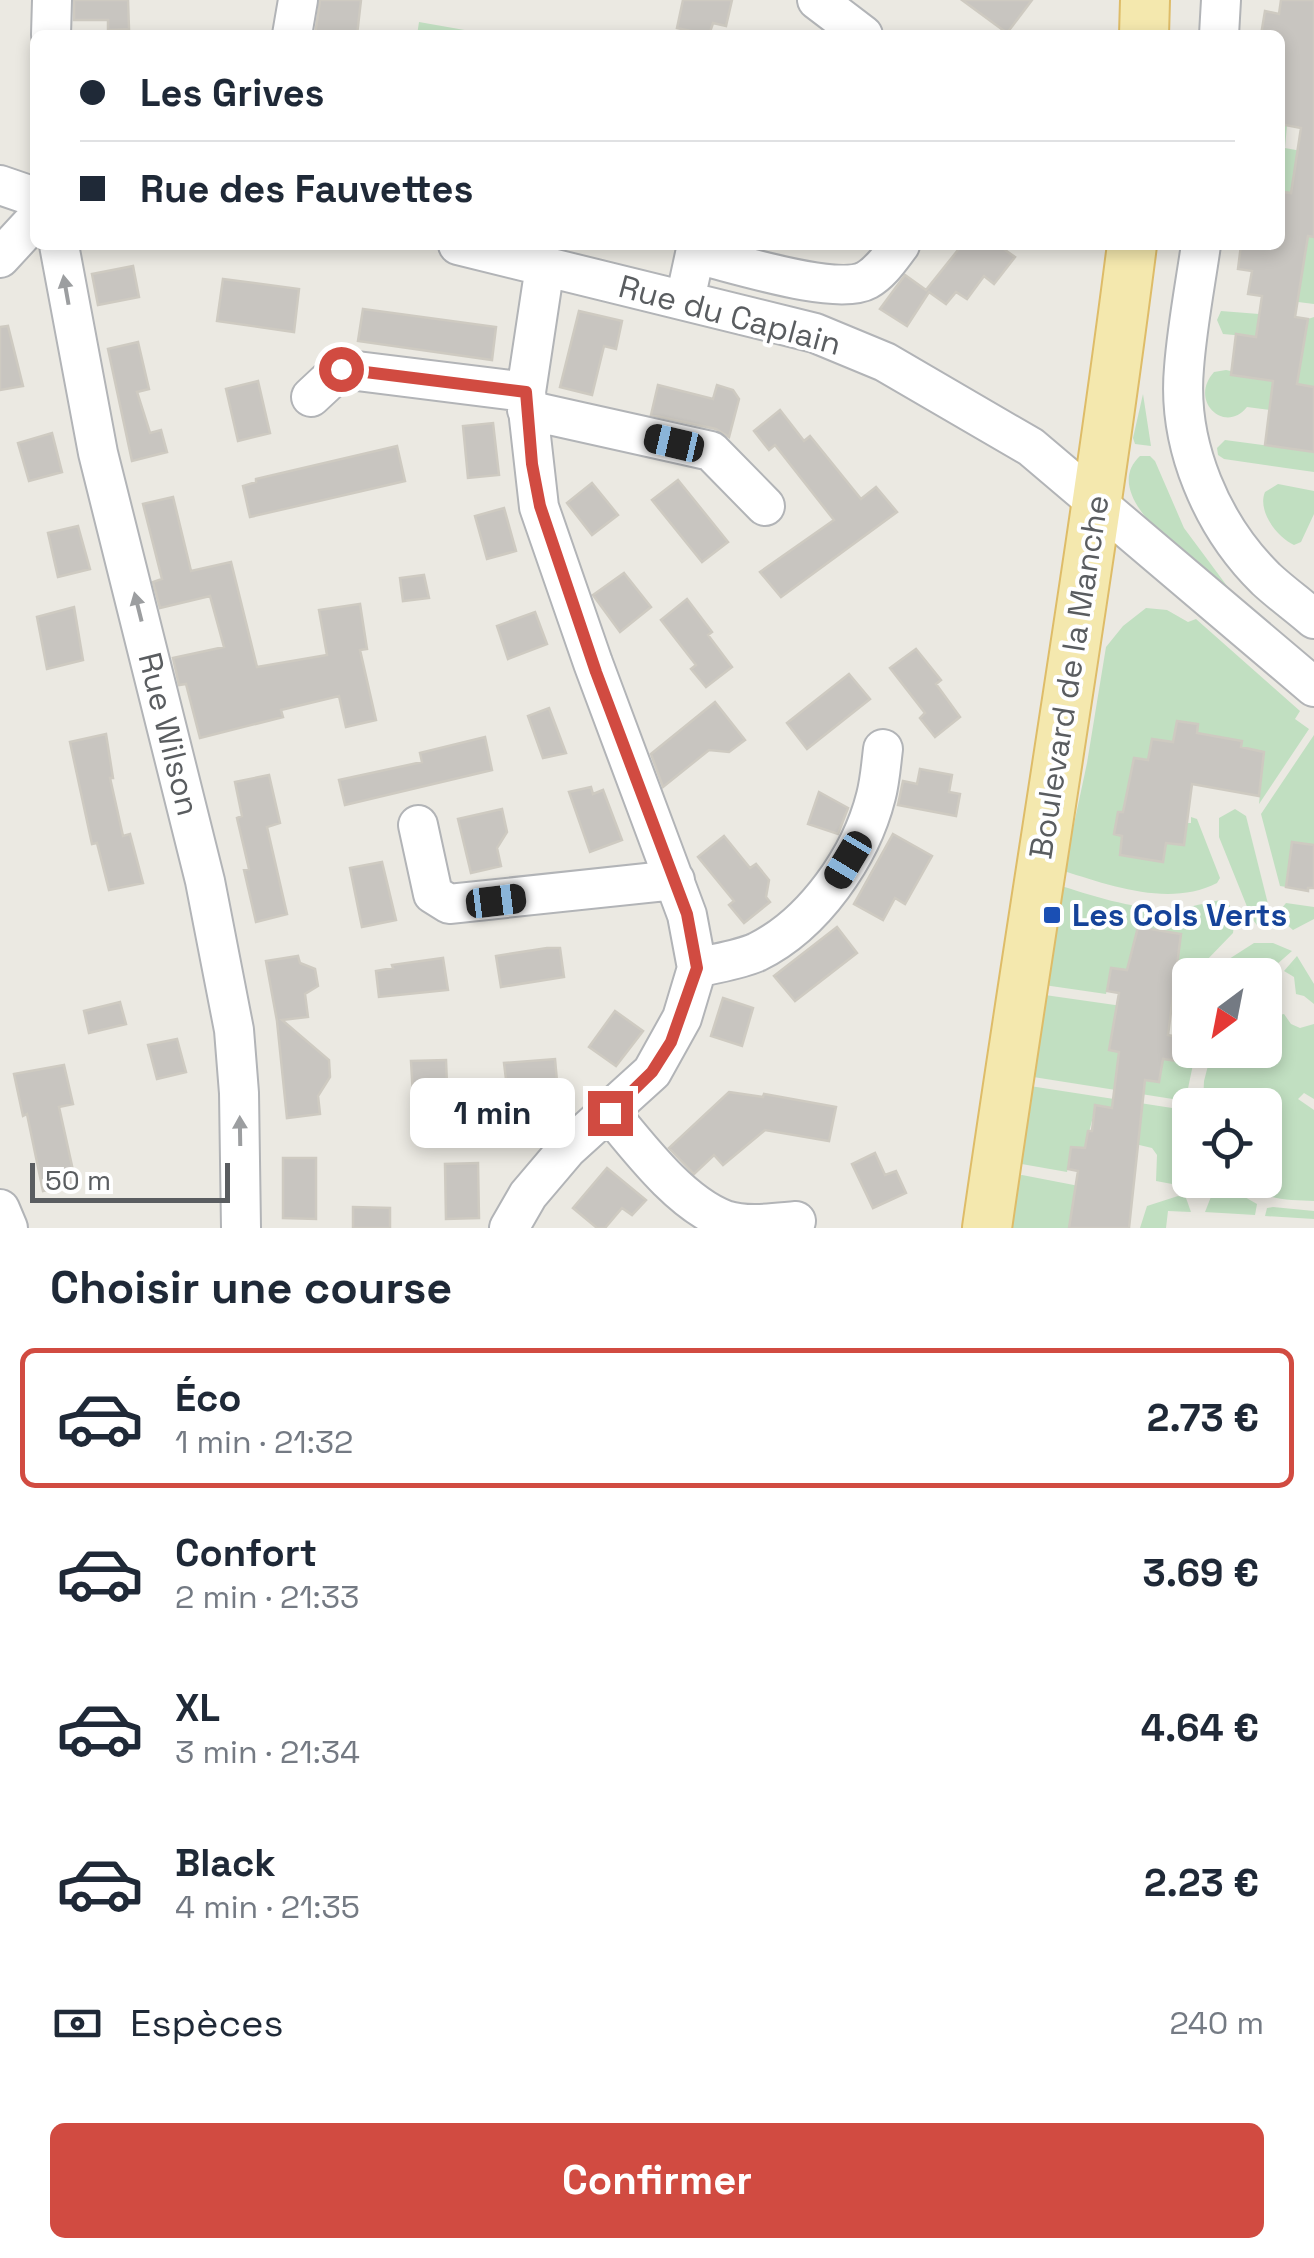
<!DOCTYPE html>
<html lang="fr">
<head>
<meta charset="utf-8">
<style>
	:root { --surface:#fff; --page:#f2f2f3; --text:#1f2937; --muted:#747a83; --line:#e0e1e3; --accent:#d14b41 }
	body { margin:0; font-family:"Space Grotesk",sans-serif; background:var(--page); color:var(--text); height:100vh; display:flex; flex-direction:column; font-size:38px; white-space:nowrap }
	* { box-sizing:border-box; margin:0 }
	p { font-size:32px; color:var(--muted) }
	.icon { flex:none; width:55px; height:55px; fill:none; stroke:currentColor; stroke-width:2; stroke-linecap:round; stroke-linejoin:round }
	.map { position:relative; height:1228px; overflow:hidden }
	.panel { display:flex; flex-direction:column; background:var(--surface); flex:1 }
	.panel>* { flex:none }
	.banner { position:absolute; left:30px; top:30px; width:1255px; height:220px; border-radius:15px; box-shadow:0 5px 15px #0003; display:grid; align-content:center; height:220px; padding:0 50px; background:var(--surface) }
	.needle { width:65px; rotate:212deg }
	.controls { position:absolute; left:1172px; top:958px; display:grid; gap:20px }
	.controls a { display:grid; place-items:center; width:110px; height:110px; border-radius:15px; background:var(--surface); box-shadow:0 5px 15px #0003; font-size:50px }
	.scale { position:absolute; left:30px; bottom:25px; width:200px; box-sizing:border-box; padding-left:10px; border:5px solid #5a5d60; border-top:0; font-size:28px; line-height:35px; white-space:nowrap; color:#5a5d60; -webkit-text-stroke:8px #fff; paint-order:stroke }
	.end { position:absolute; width:45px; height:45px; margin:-22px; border:12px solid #d14b41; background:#fff; box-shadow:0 0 0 5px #fff }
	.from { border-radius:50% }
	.bubble { position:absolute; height:70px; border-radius:15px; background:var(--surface); box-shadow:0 5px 15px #0003; font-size:32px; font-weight:800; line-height:70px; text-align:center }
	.car { position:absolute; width:30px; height:60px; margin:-30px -15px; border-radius:12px; box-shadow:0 0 8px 2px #0007; background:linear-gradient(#222 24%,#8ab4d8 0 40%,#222 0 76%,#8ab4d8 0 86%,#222 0) }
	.banner b { display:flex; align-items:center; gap:35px; height:95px; font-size:38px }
	.banner b+b { border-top:2px solid var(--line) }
	.banner i { width:25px; height:25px; background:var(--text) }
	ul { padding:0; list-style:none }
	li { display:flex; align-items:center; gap:30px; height:140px; margin:0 20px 15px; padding:0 30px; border:5px solid transparent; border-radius:15px }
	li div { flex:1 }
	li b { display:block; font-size:38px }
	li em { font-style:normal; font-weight:800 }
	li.current { border-color:var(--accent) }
	li>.icon { width:90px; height:90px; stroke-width:1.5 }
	h2 { padding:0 50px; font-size:45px; line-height:120px }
	.pay { display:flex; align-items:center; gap:25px; height:110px; padding:0 50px; font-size:38px }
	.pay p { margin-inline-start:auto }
	.button { display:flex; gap:20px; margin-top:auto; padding:20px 50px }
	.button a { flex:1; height:115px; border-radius:15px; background:var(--accent); color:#fff; font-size:40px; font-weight:800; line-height:115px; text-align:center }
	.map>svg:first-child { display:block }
	.green { fill:#c1dfc1 }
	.building { fill:#c8c5c0; stroke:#cecac1; stroke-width:2.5 }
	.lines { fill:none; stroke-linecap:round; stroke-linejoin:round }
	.minor-casing { stroke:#b2b4b7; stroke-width:42 }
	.major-casing { stroke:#debc68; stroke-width:52 }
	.minor { stroke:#fff; stroke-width:38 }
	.major { stroke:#f4e8ae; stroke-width:48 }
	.oneway { fill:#9c9ea0 }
	.route { stroke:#d14b41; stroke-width:12 }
	.transit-dot { fill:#1a4fb4; stroke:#fff; stroke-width:4 }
	.labels { text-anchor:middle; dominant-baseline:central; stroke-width:8; stroke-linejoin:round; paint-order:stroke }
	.street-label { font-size:32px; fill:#5a5d60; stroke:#fff }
	.transit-label { font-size:32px; font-weight:bold; fill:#164399; stroke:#fff; text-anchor:start }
</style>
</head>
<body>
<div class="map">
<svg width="1314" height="1228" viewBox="0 0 1314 1228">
	<rect width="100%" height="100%" fill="#ebe9e2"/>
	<!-- green -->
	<path class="green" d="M419,22L493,35H417Z
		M1280,124L1287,125L1285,148L1312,153L1314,169L1295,166L1291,193L1280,192Z
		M1304,235L1314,237V304L1298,302L1304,262Z
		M1221,311L1259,314L1256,337L1223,334L1217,320Z
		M1314,317V387L1297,384L1308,319Z
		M1226,370L1231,371V375L1281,382L1270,410L1247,407C1225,435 1188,401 1214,372Z
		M1143,394L1151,446L1135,444L1133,438Z
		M1225,440L1314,452V472L1224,459L1218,455L1217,448Z
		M1140,456H1150L1155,461L1184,528L1230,590C1202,566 1094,499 1140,456Z
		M1278,484L1314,491V514L1301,542L1294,545C1277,537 1257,511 1265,492Z
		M1146,608L1167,610L1188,622L1196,619L1300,711L1295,719L1309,729L1259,804L1264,752L1241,747V741L1220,737L1196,739L1197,724L1177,721L1173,742L1152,739L1148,760L1134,759L1123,812H1118L1114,833L1184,845L1187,823H1191V817L1197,819L1220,878L1217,883C1170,907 1111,886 1064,871L1087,763L1106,647L1123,626Z
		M1314,735V845L1292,842L1286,887L1280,886L1261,814Z
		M1235,809L1246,816L1272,920L1269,926L1257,925L1252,919L1219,837V818Z
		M1055,884C1096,897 1140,912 1183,908C1197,906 1210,901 1223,900L1228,902L1235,916L1233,933L1205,962L1175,963L1180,934L1139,927L1127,970L1111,969L1106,994L1037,984C1050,947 1061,923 1055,884Z
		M1286,903L1314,907V919L1293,930L1286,924L1282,908Z
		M1254,943H1273L1292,951L1275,966L1273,983L1277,994L1265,1007V975H1219L1229,959Z
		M1297,956L1314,984V1004L1304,996L1296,994L1294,977L1284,971Z
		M1188,981L1190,1015L1171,1012L1174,992L1185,993Z
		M1038,994L1122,1006L1109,1050L1119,1052L1116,1076L1163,1059L1178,1060L1182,1036L1190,1037V1050H1196L1186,1098L1179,1100L1027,1076Z
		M1284,1014L1291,1024L1300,1028L1314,1024V1099L1304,1093L1298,1099L1314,1110V1201C1289,1200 1261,1201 1243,1180H1265V1105H1241L1245,1098L1238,1092L1232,1105H1204L1203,1102L1204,1081L1212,1050H1265V1018Z
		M1030,1086L1185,1110L1190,1118V1179L1172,1184L1156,1181L1157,1155L1152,1148L1135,1144L1141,1112L1096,1105L1085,1148L1071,1147L1067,1172L1016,1163Z
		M1022,1175L1079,1186L1069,1228H1005L1017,1176Z
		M1234,1185L1243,1196L1257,1204L1255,1215L1205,1212L1214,1189Z
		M1178,1196L1186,1198L1191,1212L1168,1211L1166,1228H1140L1147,1206Z
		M1273,1207L1314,1211V1219L1265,1216L1267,1208Z"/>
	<!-- building -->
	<path class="building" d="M74,0H128L129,29L108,30V20H74Z
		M320,0H361L357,35H315Z
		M683,0H732L726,26L713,23L709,35L677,28Z
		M962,0H1032L1007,33Z
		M1281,0H1314V237L1308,236L1295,317L1308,319L1297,384L1314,387V452L1265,445L1273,381L1231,375L1236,334L1256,337L1262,296L1248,294L1252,271L1238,269L1241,245H1280L1283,192L1291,193L1301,128L1280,124V35H1261L1265,11L1279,14Z
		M962,245H998L1015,257L994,284L984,276L967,299L956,292L946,304L929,292L907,326L880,309L905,275L926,290Z
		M133,266L139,297L98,305L92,274Z
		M223,279L299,289L294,332L217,321Z
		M363,309L496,327L492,360L358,341Z
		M579,311L622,321L616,349L604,346L592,395L560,387Z
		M8,326L23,386L0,390V327Z
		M138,342L149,389L137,392L150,433L161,430L167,452L132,461L108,349Z
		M258,381L270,433L238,441L226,389Z
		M658,385L713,399L717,385L733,390L739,399L729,437L716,429L651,415Z
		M780,410L804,441L810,436L861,499L876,487L897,512L781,597L760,572L834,520L775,445L769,450L754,431Z
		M493,423L499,475L468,478L463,426Z
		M52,433L62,472L29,481L18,443Z
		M397,446L405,481L250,517L243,486L256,482V479Z
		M678,480L728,542L702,562L652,500Z
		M592,483L618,515L592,535L567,503Z
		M173,497L191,571L231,562L257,667L327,655L319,610L360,604L367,649L360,650L376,720L346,727L339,696L281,710L283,717L200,738L186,684L179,685L173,658L224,647L210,596L160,608L153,582L162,579L143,504Z
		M504,508L516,551L487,559L475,516Z
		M78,526L90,569L58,577L48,533Z
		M624,573L651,607L620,632L593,595Z
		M424,575L429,598L403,601L400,578Z
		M687,599L712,632L708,635L732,667L706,687L691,669L696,665L661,620Z
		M74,607L83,660L47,669L37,617Z
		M535,612L547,644L508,659L497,626Z
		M916,649L941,680L936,684L960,717L935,737L920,718L925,713L890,668Z
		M849,674L870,699L807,749L787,723Z
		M715,702L745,740L729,752L709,750L663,787L651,754Z
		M549,708L566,753L543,758L528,716Z
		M1177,721L1198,724L1197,733L1242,741L1241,747L1264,752L1259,796L1192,784L1184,845L1166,843L1163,862L1120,855L1122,836L1114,834L1118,812H1123L1134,758L1148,760L1152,739L1173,742Z
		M106,734L113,778H110L123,836L130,834L143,883L109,890L97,843L92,844L70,742Z
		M485,737L492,770L345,805L339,780L422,762L420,753Z
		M920,769L952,775L949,792L960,794L956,816L898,805L903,781L917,784Z
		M269,775L280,823L267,827L287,914L256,922L244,870L249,869L237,818L242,816L235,782Z
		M591,787L593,794L603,790L622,840L590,852L569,792Z
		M819,792L848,808L838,834L808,824Z
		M502,809L507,832L497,848L501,866L471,873L458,819Z
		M893,834L932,856L905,904L895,898L883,920L854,904Z
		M724,836L750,868L756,864L769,880L766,897L770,902L744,923L729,905L734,901L698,857Z
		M1292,842L1314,845V888H1308V891L1286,887Z
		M382,862L396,920L362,927L350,868Z
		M837,927L857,953L795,1001L774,976Z
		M1138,927L1181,934L1168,1035L1182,1038L1178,1061L1163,1059L1159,1082L1145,1080L1129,1228H1069L1078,1171L1068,1169L1071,1147L1085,1148L1088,1131H1092L1095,1105L1112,1108L1119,1052L1109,1050L1119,993L1107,991L1111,968L1127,970Z
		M547,948H560L564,977L501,987L496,956Z
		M298,956L300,963L315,969L318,986L305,994L308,1017L282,1020L329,1060L330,1077L318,1096L320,1114L287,1118L277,1021L266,961Z
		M443,958L448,990L379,997L376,971L393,968L392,965Z
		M723,998L753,1008L742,1046L711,1036Z
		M120,1002L126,1024L89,1033L84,1011Z
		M615,1011L643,1031L616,1066L589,1047Z
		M177,1039L186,1072L157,1079L148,1045Z
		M555,1059L558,1092L508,1096L504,1063Z
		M446,1060L447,1085H454V1112L414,1113L411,1061Z
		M64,1065L73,1104L59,1107L76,1184L43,1191L27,1114L23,1116L14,1074Z
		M729,1092L763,1097L764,1094L836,1107L829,1141L765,1130L723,1165L714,1155L694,1174L669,1148Z
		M875,1153L885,1175L896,1171L906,1193L873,1208L852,1164Z
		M283,1158H316V1219L283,1218Z
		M478,1163L479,1218L446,1219L445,1164Z
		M607,1168L646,1200L632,1215L622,1208L605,1228H597L573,1208Z
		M353,1207L390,1208V1228H353Z"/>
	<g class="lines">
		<defs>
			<path id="minor" d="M817,0L863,35
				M51,35L52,0
				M292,35L298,0
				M1219,35L1221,0
				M0,185L35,197
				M59,245L98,453L205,881L234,1030L239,1093L241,1228
				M458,245L815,333L885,362L1031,447L1314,687
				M1201,245C1195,286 1187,327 1184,368C1177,445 1212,526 1266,579C1281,593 1298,605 1314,619
				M0,258L35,220
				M685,300L695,254C731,262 837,297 867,280C881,272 890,258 900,245
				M311,397L341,369L526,392
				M527,410L711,451L765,506
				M418,825L433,894L449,904L675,880
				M697,968C716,963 739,960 757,952C814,924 861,856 876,796C880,781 881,765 883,749
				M610,1113C639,1148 681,1204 725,1220C747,1227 773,1223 796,1221
				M0,1209L8,1228
				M509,1228L528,1195L567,1149L652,1072L682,1018L697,968L687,915L593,663L539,507L526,392L545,266"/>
			<path id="major" d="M1144,35L1145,0
				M987,1228C1034,900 1090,574 1132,245"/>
		</defs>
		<!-- minor casing -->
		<use href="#minor" class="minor-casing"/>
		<!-- major casing -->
		<use href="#major" class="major-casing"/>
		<!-- minor -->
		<use href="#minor" class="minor"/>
		<!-- major -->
		<use href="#major" class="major"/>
	</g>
	<!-- one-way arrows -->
	<defs><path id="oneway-solid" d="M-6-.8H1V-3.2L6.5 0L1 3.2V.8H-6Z" transform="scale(2.5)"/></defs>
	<g class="oneway">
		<use href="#oneway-solid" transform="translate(66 290) rotate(-100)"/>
		<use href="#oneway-solid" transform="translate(138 607) rotate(-104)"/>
		<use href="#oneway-solid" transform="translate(240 1131) rotate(-91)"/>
	</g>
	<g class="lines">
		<!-- route -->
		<path class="route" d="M341,369L526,392L532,464L540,506L596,672L687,914L697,968L671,1042L652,1072L610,1113"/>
	</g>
	<!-- markers -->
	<rect class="transit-dot" x="1042" y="905" width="20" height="20" rx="5"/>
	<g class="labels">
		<!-- street labels -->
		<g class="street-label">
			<text transform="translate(730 315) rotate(15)">Rue du Caplain</text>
			<text transform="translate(1069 677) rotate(-81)">Boulevard de la Manche</text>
			<text transform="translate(169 734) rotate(76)">Rue Wilson</text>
		</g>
		<!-- transit labels -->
		<g class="transit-label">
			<text x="1072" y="915">Les Cols Verts</text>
		</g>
	</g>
</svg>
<div class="controls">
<a><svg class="needle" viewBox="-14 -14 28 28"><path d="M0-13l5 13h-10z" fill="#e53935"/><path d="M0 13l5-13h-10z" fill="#747a83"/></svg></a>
<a><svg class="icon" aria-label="locate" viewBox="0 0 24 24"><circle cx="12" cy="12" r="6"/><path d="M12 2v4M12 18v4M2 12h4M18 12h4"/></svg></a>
</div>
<div class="scale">50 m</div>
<i class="end from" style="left:341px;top:369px"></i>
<i class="end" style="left:610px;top:1113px"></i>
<div class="bubble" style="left:410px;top:1078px;width:165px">1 min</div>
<i class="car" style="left:674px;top:443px;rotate:283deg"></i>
<i class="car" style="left:848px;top:860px;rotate:211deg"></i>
<i class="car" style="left:496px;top:901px;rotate:83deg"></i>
<div class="banner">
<b><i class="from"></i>Les Grives</b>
<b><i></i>Rue des Fauvettes</b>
</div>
</div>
<section class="panel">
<h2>Choisir une course</h2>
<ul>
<li class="current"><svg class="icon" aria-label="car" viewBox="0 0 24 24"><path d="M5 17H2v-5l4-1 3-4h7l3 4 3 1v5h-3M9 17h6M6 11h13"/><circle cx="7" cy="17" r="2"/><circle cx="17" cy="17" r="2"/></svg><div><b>Éco</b><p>1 min · 21:32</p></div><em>2.73 €</em></li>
<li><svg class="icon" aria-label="car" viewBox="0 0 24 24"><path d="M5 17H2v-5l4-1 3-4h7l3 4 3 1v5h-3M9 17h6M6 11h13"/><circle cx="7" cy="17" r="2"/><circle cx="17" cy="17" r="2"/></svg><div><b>Confort</b><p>2 min · 21:33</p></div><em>3.69 €</em></li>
<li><svg class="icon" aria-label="car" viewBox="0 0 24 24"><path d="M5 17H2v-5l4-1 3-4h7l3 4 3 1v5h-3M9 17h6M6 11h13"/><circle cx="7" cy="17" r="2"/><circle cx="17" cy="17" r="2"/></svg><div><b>XL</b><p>3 min · 21:34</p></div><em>4.64 €</em></li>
<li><svg class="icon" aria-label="car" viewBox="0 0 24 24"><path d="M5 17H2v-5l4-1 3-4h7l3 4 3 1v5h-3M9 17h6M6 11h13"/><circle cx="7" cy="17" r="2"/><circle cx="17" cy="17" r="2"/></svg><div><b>Black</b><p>4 min · 21:35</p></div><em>2.23 €</em></li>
</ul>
<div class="pay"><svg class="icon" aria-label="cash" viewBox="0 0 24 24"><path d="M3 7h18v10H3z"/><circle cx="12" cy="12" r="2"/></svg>Espèces<p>240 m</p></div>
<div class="button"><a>Confirmer</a></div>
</section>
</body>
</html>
